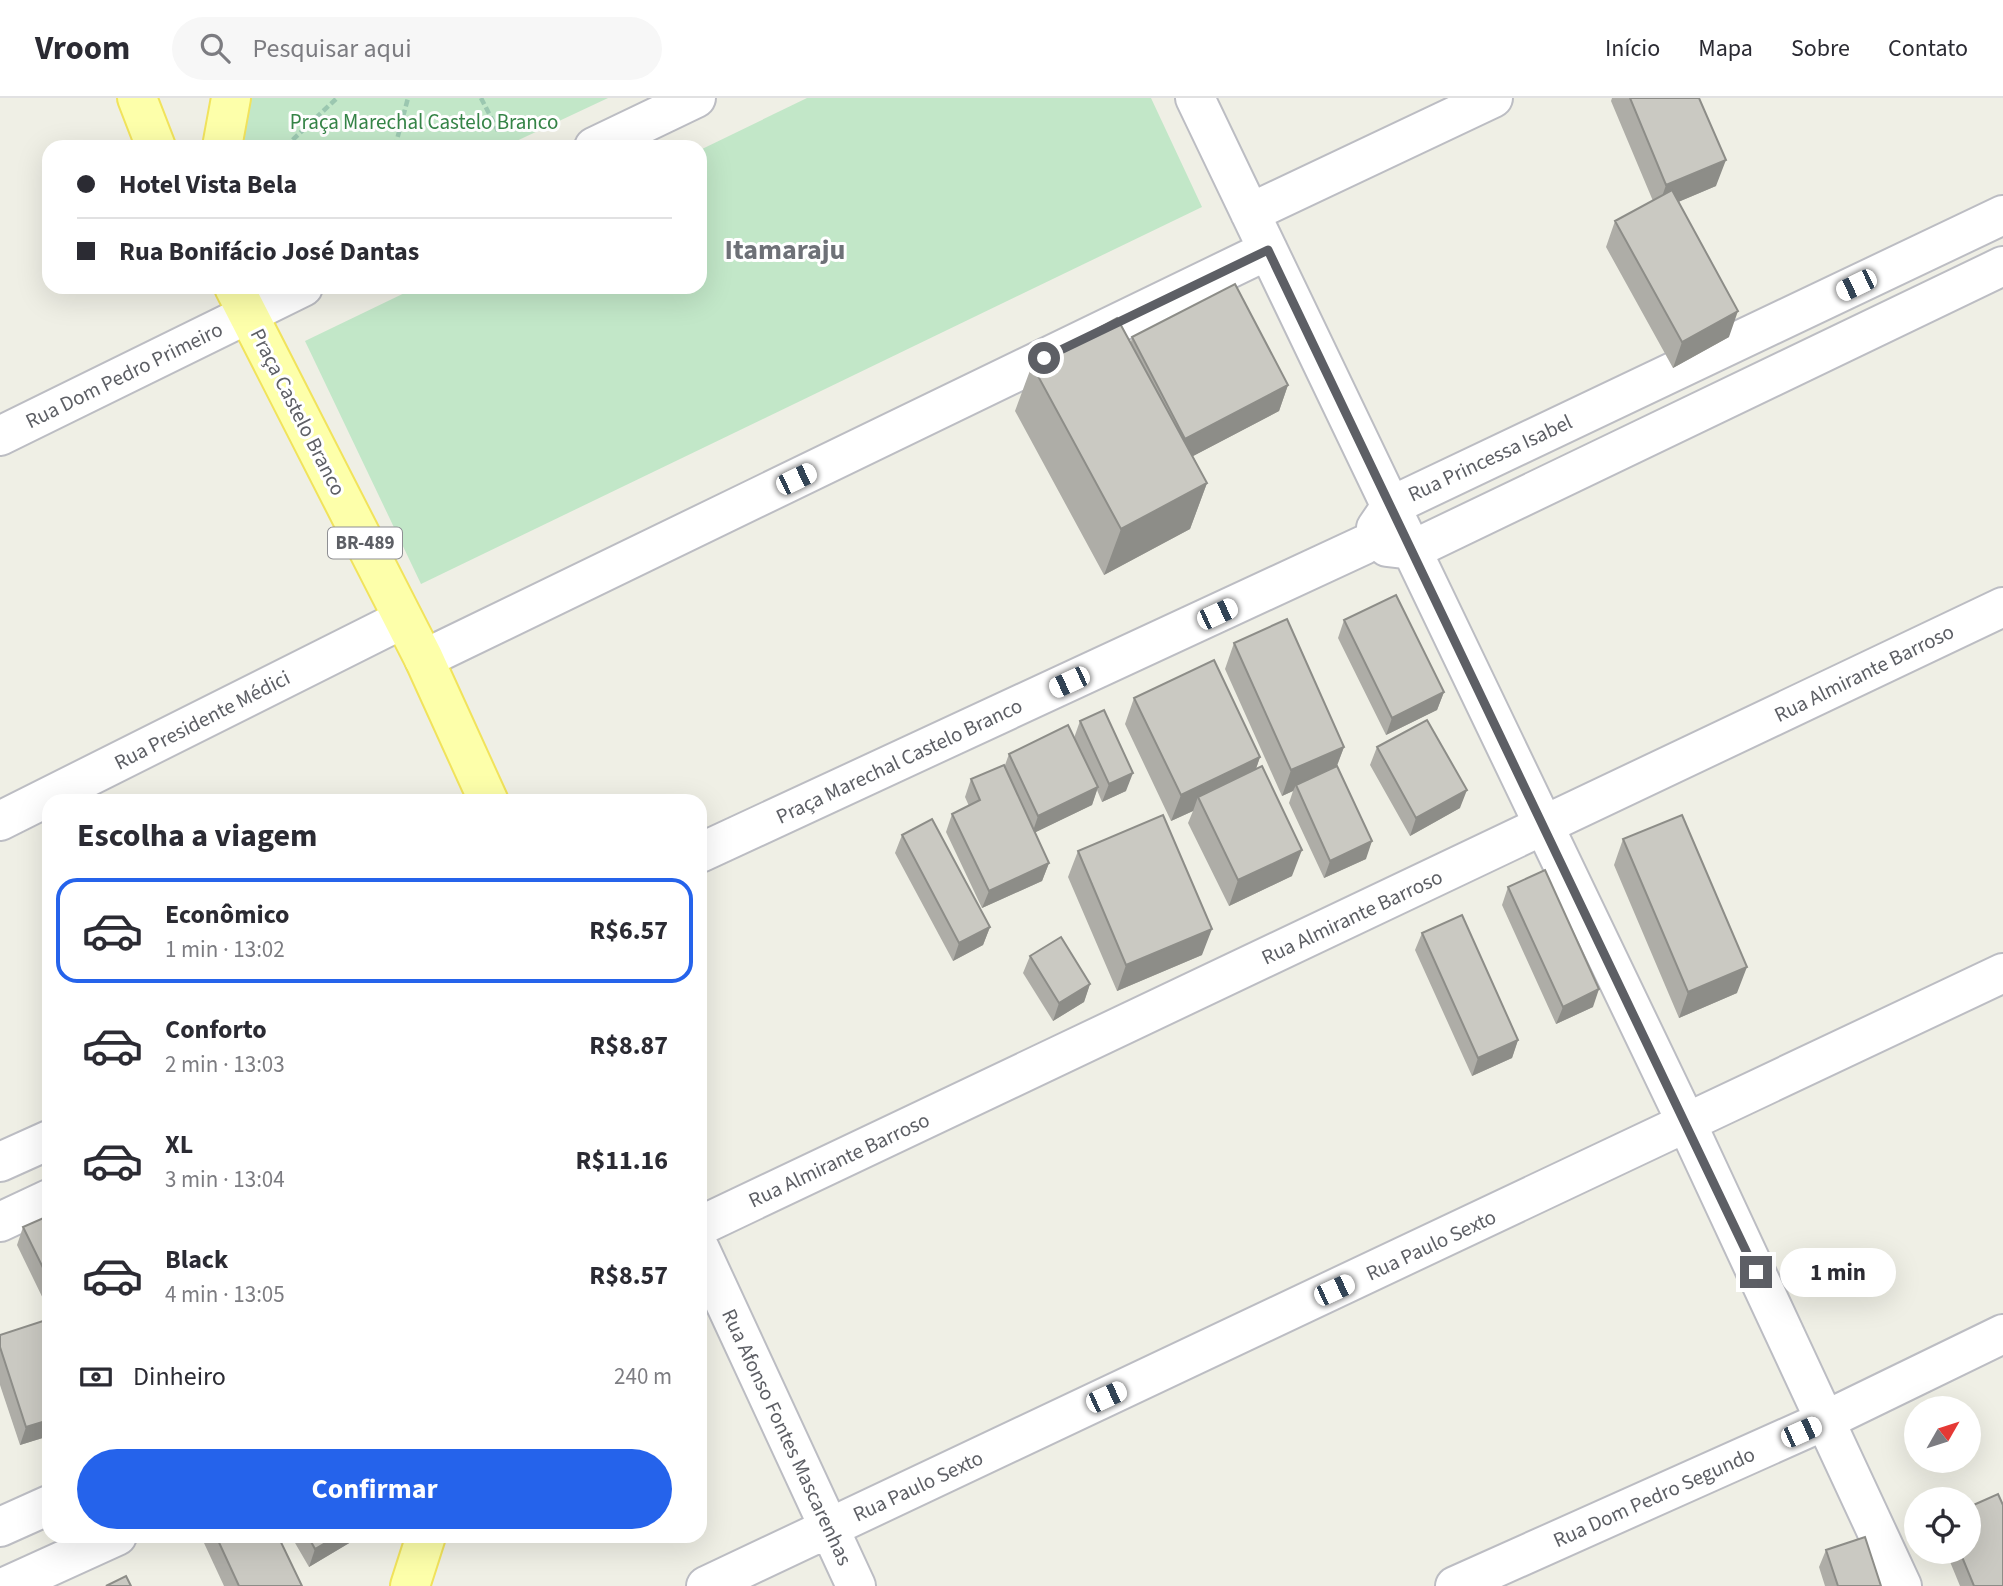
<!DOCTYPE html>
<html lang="pt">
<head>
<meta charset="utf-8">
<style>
	:root { --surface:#fff; --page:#f7f7f7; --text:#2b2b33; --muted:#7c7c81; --line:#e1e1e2; --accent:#2563eb }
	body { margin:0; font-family:"Source Sans 3",sans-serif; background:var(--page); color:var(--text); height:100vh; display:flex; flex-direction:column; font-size:26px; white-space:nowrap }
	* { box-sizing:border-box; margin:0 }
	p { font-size:23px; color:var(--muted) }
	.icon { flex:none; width:38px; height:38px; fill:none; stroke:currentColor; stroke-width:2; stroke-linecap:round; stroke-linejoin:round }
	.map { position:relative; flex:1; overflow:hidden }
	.details { position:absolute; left:42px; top:696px; width:665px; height:749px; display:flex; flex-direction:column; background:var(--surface); border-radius:21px; box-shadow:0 7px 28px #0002 }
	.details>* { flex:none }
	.top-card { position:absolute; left:42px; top:42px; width:665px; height:154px; border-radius:21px; box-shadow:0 7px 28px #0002; display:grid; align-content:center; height:154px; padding:0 35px; background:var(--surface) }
	.needle { width:46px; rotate:51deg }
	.buttons { position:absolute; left:1904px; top:1298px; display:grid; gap:14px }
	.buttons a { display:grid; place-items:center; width:77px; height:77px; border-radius:50%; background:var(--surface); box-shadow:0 7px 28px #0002; font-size:35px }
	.end { position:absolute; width:32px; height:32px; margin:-16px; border:9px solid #5d5f65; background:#fff; box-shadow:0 0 0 4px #fff }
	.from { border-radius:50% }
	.bubble { position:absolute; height:49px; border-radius:24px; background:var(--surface); box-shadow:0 7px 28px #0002; font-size:23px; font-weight:700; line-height:49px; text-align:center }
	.car { position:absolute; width:21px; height:42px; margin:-21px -10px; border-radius:9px; box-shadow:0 0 5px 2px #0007; background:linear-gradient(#fff 24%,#345 0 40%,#fff 0 76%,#345 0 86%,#fff 0) }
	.top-card b { display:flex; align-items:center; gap:24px; height:66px; font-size:26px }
	.top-card b+b { border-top:2px solid var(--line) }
	.top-card i { width:18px; height:18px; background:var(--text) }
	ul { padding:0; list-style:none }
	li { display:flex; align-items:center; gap:21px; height:105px; margin:0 14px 10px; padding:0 21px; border:4px solid transparent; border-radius:21px }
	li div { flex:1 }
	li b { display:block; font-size:26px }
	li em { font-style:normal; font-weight:700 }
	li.current { border-color:var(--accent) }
	li>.icon { width:63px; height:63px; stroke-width:1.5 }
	h2 { padding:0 35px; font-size:32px; line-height:84px }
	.pay { display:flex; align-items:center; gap:18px; height:77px; padding:0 35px; font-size:26px }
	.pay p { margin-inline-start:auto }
	.button { display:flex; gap:14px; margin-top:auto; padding:14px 35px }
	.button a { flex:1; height:80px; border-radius:42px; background:var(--accent); color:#fff; font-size:28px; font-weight:700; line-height:80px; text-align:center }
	header { display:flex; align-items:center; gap:42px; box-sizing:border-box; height:98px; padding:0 35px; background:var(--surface); border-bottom:2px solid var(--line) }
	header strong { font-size:33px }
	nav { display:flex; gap:38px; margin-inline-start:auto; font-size:24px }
	.search { width:490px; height:63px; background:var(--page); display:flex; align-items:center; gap:18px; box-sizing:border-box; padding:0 24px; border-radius:38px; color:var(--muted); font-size:26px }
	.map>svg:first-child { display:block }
	.green { fill:#c2e7c8 }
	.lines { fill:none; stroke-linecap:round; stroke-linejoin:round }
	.minor-casing { stroke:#bcbdc3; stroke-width:42 }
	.major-casing { stroke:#f1e35c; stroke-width:42 }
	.path { stroke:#9bc7b0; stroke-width:4.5; stroke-dasharray:7 3.5; stroke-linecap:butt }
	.minor { stroke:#fff; stroke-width:38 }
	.major { stroke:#fdffaa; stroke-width:38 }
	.wall { fill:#aeada7 }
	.shaded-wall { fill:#8d8d88 }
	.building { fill:#cac9c2; stroke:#8d8d88; stroke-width:2 }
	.route { stroke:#5d5f65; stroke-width:9 }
	.labels { text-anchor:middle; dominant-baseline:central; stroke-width:6; stroke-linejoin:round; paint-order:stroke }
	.shield { fill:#fff; stroke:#8e8f93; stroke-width:2 }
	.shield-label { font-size:19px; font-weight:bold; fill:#5d5f65 }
	.park-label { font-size:21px; fill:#358447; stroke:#fff }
	.street-label { font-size:21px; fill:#5d5f65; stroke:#fff }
	.district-label { font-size:28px; font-weight:bold; fill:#6e7177; stroke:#fff }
</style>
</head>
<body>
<header>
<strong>Vroom</strong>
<div class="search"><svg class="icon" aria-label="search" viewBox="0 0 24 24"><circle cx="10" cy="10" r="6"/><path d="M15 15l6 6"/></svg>Pesquisar aqui</div>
<nav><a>Início</a><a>Mapa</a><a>Sobre</a><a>Contato</a></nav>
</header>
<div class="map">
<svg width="2003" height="1488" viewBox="0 0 2003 1488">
	<rect width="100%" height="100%" fill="#efefe5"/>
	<!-- green -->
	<path class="green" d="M249,0H608L504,49H240Z
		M807,0H1151L1202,109L421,486L305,243L417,189H700V52Z"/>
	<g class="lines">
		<defs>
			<path id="minor" d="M1195,0L1687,1026L1902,1488
				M594,49L696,0
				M1250,115L1493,0
				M0,338L303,189
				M1376,430L1391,408L2003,117
				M1387,449L1412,452L2003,168
				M424,561L1268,152
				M0,723L403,521
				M700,755L1364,447
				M0,1064L49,1042
				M0,1124L49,1101
				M700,1128L2003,509
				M700,1151L856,1488
				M0,1429L49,1407
				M7,1488L117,1438
				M706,1488L2003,875
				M1455,1488L1826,1322L2003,1236"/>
			<path id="major" d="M137,0L156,49
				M222,49L231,0
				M234,189L424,561L489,704
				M410,1488L426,1438"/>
		</defs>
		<!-- minor casing -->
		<use href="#minor" class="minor-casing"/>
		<!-- major casing -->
		<use href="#major" class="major-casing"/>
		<!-- path -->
		<path class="path" d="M481,0L498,33
			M285,49L337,0
			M395,49L408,0"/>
		<!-- minor -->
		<use href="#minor" class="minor"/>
		<!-- major -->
		<use href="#major" class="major"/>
	</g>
	<!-- wall -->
	<path class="wall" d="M1612,0H1699L1716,88L1678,104L1729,239L1673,270L1606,149L1615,123L1653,103L1611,3Z
		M1132,239L1288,287L1279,313L1193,358L1207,385L1190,431L1104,477L1015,313L1032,267L1131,244Z
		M1344,522L1444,594L1437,612L1386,637L1338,540Z
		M1234,545L1344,649L1337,668L1366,761L1324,780L1289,705L1293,693L1282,698L1225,571Z
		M1134,600L1260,659L1256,671L1292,778L1229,808L1188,725L1193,713L1171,723L1125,626Z
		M1080,623L1126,693L1102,704L1097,692L1092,707L1035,734L1049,765L1042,783L982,810L946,734L952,716L969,708L965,699L971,681L1005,667L1009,656L1074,640Z
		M1377,649L1460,710L1410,738L1370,667Z
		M902,737L990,829L983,847L953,863L895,755Z
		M1623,741L1737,895L1679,920L1614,767Z
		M1078,753L1202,857L1117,893L1068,779Z
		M1508,789L1593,909L1556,926L1502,807Z
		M1422,835L1518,942L1512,960L1472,978L1415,852Z
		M1030,858L1090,886L1084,904L1053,923L1023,875Z
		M49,1120V1213L17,1147L23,1129Z
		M49,1232V1338L20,1347L0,1287V1237Z
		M206,1438H278L302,1488H224L204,1445Z
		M291,1438H361L309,1469Z
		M1826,1452L1881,1488H1825L1819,1469Z
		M1946,1454H1969L2003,1488H1960Z"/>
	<!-- shaded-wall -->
	<path class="shaded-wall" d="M1726,62L1716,88L1657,113L1666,87Z
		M1738,213L1729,239L1673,270L1682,244Z
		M1288,287L1279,313L1176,367L1185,341Z
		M1207,385L1190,431L1104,477L1121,431Z
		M1444,594L1437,612L1386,637L1392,620Z
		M1344,649L1334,675L1296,687L1293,693L1282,698L1291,672Z
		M1260,659L1251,685L1198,699L1193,713L1171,723L1181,697Z
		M1133,675L1126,693L1102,704L1109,686Z
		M1098,689L1092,707L1032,736L1038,718Z
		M1467,692L1460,710L1410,738L1416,720Z
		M1372,743L1366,761L1324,780L1330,763Z
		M1302,752L1292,778L1229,808L1238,782Z
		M1049,765L1042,783L982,810L989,793Z
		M990,829L983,847L953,863L959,845Z
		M1212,831L1202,857L1117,893L1126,867Z
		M1747,869L1737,895L1679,920L1688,894Z
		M1090,886L1084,904L1053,923L1059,905Z
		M1599,891L1593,909L1556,926L1563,909Z
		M1518,942L1512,960L1472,978L1478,960Z
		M49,1322V1338L20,1347L26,1329Z
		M337,1438H361L309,1469L315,1451Z"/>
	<!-- building -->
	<path class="building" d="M1630,0H1699L1726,62L1666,87Z
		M1672,92L1738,213L1682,244L1615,123Z
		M1235,186L1288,287L1185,341L1132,239Z
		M1117,220L1207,385L1121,431L1032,267Z
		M1396,497L1444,594L1392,620L1344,522Z
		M1287,521L1344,649L1291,672L1234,545Z
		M1214,562L1260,659L1181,697L1134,600Z
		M1104,612L1133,675L1109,686L1080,623Z
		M1427,622L1467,692L1416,720L1377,649Z
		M1068,627L1098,689L1038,718L1009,656Z
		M1004,667L1049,765L989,793L952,716L980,702L971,681Z
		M1262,668L1302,752L1238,782L1198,699Z
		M1337,668L1372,743L1330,763L1296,687Z
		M1163,717L1212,831L1126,867L1078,753Z
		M1682,717L1747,869L1688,894L1623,741Z
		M932,721L990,829L959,845L902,737Z
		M1545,772L1599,891L1563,909L1508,789Z
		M1462,817L1518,942L1478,960L1422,835Z
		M1061,839L1090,886L1059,905L1030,858Z
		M48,1118L49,1120V1182L23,1129Z
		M46,1222L49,1232V1322L26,1329L0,1249V1237Z
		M1998,1396L2003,1407V1488H1974L1960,1454H1969V1409Z
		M216,1438H278L302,1488H239Z
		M308,1438H337L315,1451Z
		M1865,1439L1881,1488H1838L1826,1452Z
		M126,1478L131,1488H106Z"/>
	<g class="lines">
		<!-- route -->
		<path class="route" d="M1044,260L1268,152L1756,1174"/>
	</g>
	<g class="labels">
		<!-- shield labels -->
		<rect class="shield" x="328" y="429.5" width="74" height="31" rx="5"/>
		<g class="shield-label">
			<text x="365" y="445">BR-489</text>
		</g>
		<!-- park labels -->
		<g class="park-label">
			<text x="424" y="24">Praça Marechal Castelo Branco</text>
		</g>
		<!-- street labels -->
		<g class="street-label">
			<text transform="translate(124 277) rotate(-26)">Rua Dom Pedro Primeiro</text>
			<text transform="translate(298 314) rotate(63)">Praça Castelo Branco</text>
			<text transform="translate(1490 360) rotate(-25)">Rua Princessa Isabel</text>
			<text transform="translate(1864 575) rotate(-26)">Rua Almirante Barroso</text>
			<text transform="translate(202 622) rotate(-27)">Rua Presidente Médici</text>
			<text transform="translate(899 663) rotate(-25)">Praça Marechal Castelo Branco</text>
			<text transform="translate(1352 819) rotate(-25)">Rua Almirante Barroso</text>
			<text transform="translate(839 1062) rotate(-25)">Rua Almirante Barroso</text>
			<text transform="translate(1431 1147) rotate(-25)">Rua Paulo Sexto</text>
			<text transform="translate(787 1339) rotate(65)">Rua Afonso Fontes Mascarenhas</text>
			<text transform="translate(918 1388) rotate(-25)">Rua Paulo Sexto</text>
			<text transform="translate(1654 1399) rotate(-24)">Rua Dom Pedro Segundo</text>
		</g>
		<!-- district labels -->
		<g class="district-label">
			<text x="785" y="152">Itamaraju</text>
		</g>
	</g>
</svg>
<div class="buttons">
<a><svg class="needle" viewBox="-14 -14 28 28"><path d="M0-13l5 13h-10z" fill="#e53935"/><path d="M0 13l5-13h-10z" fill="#7c7c81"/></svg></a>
<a><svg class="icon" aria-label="locate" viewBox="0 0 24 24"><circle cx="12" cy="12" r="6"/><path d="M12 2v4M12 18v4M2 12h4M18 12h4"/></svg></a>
</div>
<i class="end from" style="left:1044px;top:260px"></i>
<i class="end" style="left:1756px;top:1174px"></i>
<div class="bubble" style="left:1780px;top:1150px;width:116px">1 min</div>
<i class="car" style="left:1856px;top:187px;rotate:244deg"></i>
<i class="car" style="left:796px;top:381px;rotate:64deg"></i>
<i class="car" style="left:1217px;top:516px;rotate:65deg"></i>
<i class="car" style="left:1069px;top:584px;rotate:245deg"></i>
<i class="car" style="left:1334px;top:1192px;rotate:65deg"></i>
<i class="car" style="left:1106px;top:1299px;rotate:65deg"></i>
<i class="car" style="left:1801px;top:1334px;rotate:66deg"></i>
<div class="top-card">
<b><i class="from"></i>Hotel Vista Bela</b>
<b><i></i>Rua Bonifácio José Dantas</b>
</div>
<section class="details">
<h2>Escolha a viagem</h2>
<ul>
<li class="current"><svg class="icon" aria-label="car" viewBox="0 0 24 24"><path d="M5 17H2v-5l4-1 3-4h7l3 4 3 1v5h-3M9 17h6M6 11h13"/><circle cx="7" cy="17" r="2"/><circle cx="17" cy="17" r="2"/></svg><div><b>Econômico</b><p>1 min · 13:02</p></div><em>R$6.57</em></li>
<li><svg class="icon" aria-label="car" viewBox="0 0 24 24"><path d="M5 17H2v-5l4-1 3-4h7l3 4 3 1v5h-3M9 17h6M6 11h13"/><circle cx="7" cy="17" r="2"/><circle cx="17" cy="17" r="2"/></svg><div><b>Conforto</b><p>2 min · 13:03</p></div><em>R$8.87</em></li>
<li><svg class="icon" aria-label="car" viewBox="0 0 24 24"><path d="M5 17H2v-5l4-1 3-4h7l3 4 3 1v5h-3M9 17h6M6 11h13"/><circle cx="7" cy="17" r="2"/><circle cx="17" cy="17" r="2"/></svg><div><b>XL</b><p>3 min · 13:04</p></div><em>R$11.16</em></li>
<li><svg class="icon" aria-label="car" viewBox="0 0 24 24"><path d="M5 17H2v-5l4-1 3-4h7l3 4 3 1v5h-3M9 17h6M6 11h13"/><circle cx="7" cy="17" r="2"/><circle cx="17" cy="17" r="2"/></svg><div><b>Black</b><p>4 min · 13:05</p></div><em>R$8.57</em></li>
</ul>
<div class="pay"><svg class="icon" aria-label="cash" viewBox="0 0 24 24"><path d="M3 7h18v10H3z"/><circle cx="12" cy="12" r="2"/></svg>Dinheiro<p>240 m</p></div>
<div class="button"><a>Confirmar</a></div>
</section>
</div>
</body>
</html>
